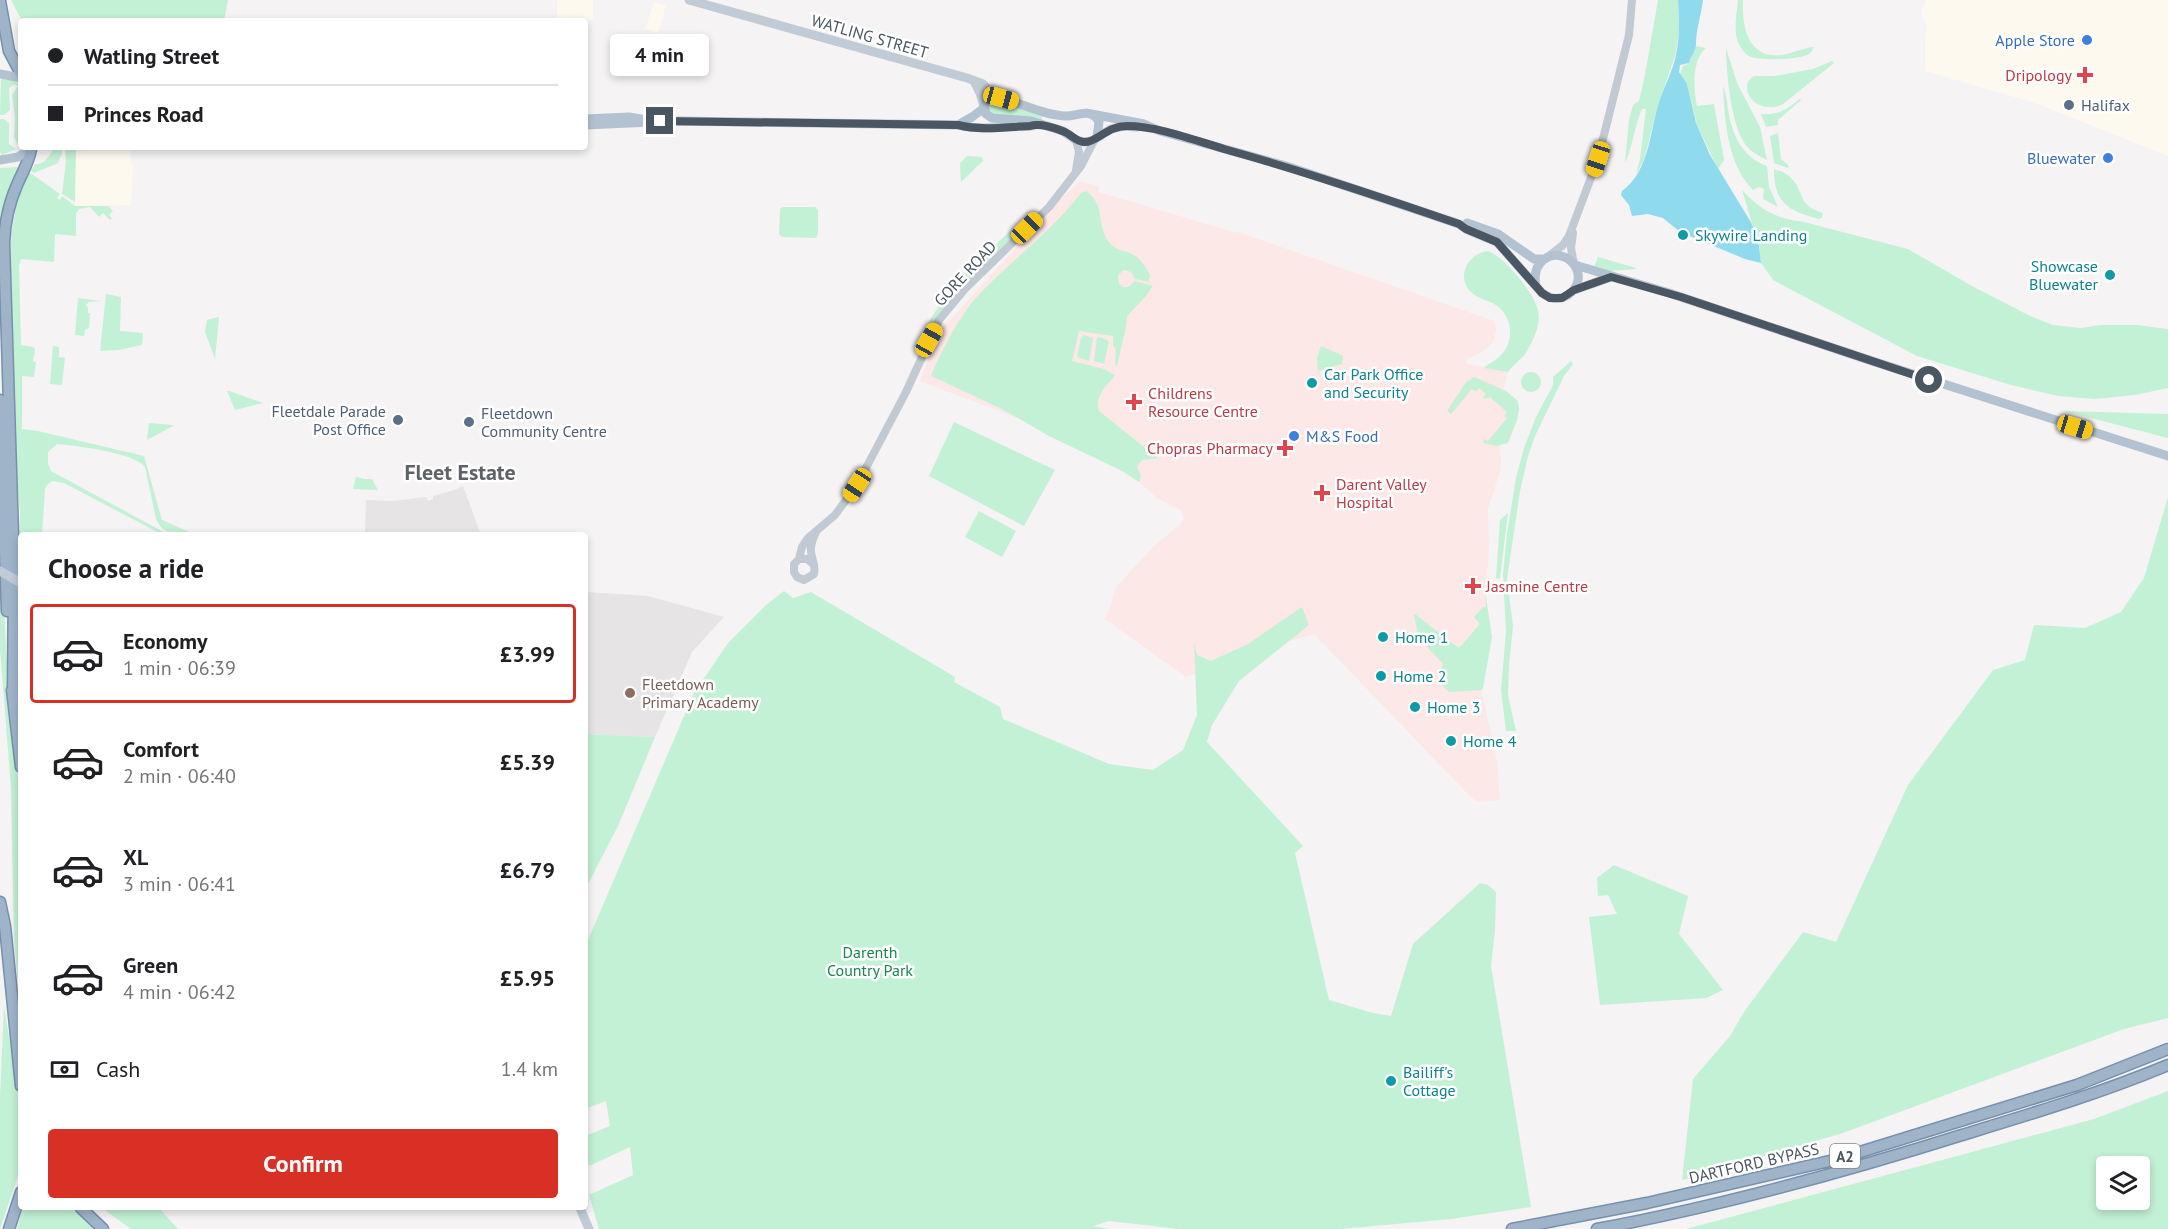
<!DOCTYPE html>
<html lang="en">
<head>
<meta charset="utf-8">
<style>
	:root { --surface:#fff; --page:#f6f6f6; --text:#202124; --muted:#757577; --line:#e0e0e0; --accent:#d93025 }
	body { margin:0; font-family:"PT Sans",sans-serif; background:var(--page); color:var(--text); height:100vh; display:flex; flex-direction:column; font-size:22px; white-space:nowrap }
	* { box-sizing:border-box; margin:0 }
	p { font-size:20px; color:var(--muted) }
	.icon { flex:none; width:33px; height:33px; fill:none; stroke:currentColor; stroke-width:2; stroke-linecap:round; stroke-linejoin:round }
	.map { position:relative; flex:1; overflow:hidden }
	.details { position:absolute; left:18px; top:532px; width:570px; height:678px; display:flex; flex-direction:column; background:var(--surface); border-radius:6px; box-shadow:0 3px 9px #0003 }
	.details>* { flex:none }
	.banner { position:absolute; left:18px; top:18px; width:570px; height:132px; border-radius:6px; box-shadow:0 3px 9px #0003; display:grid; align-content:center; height:132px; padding:0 30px; background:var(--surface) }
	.fabs { position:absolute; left:2096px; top:1156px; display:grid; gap:12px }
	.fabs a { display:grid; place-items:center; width:54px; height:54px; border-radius:6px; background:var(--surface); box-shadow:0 3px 9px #0003; font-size:30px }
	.end { position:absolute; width:27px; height:27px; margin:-14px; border:8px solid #4a5661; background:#fff; box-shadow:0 0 0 3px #fff }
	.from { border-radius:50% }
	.bubble { position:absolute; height:42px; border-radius:6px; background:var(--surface); box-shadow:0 3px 9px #0003; font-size:20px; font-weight:700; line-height:42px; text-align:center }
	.car { position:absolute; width:18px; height:36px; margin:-18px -9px; border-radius:8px; box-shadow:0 0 4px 2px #0007; background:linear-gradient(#f5c518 24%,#345 0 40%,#f5c518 0 76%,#345 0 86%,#f5c518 0) }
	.banner b { display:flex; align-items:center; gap:21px; height:57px; font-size:22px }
	.banner b+b { border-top:2px solid var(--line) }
	.banner i { width:15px; height:15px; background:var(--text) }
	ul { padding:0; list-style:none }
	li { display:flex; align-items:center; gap:18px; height:99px; margin:0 12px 9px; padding:0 18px; border:3px solid transparent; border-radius:6px }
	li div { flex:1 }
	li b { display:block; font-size:22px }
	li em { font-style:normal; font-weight:700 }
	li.current { border-color:var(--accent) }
	li>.icon { width:54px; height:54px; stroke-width:1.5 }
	h2 { padding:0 30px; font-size:27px; line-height:72px }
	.pay { display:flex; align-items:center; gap:15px; height:66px; padding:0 30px; font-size:22px }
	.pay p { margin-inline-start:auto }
	.primary-button { display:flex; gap:12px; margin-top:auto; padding:12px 30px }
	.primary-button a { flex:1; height:69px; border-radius:6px; background:var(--accent); color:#fff; font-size:24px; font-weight:700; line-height:69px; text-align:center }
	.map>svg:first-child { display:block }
	.commercial { fill:#fdf9ef }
	.education { fill:#e6e4e5 }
	.medical { fill:#fce8e6 }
	.green { fill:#c3f1d5; fill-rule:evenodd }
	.water { fill:#90daee }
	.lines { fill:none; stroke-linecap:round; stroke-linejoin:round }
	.trunk-casing { stroke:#7690ad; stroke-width:13 }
	.tertiary { stroke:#c1cad2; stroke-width:8 }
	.secondary { stroke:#c1cbd6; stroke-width:9 }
	.primary { stroke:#b3c2d1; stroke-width:9 }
	.trunk { stroke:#9fb4c9; stroke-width:10 }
	.secondary-bridge { stroke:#c1cbd6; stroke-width:9 }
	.route { stroke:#4a5661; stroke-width:8 }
	.shop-dot { fill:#3f7fe0; stroke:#fff; stroke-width:2 }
	.health-dot { fill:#e0444e; stroke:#fff; stroke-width:2 }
	.service-dot { fill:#5c6f8a; stroke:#fff; stroke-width:2 }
	.culture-dot { fill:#0f9aa8; stroke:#fff; stroke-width:2 }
	.education-dot { fill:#8d6e63; stroke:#fff; stroke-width:2 }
	.labels { text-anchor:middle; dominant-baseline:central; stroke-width:5; stroke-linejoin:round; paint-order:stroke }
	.shield { fill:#fff; stroke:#808990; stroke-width:1.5 }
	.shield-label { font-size:15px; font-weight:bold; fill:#4a5661 }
	.street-label { font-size:16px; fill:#4a5661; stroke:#fff }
	.shop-label { font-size:16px; fill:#366cbe; stroke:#fff; text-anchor:end }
	.health-label { font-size:16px; fill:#be3a42; stroke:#fff; text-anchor:start }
	.service-label { font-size:16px; fill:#4e5e75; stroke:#fff; text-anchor:start }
	.culture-label { font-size:16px; fill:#0d838f; stroke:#fff; text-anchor:start }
	.education-label { font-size:16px; fill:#785e54; stroke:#fff; text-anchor:start }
	.park-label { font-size:16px; fill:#17864f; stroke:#fff }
	.district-label { font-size:22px; font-weight:bold; fill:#5f6368; stroke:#fff }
</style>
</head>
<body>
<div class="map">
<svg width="2168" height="1229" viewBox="0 0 2168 1229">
	<rect width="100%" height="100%" fill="#f5f3f3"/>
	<!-- commercial -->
	<path class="commercial" d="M557,0H593V20L557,21Z
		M1926,0H1962L1964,2V0H2168V156L2038,104L1925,71V33L1927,28L1921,13Z
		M654,2L666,5L658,33L645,29Z
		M73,147H130L131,164H133L131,205L75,206Z"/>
	<!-- education -->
	<path class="education" d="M463,486L481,535H365L366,500L393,501L426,497L428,501L433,499V496L454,490Z
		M585,592L648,596L724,617L692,652L655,737L585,734Z"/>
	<!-- medical -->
	<path class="medical" d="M1080,181L1099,187L1098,192L1237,233L1238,232L1494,321L1496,330L1493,342L1482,352L1466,360L1467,364L1508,372L1503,389L1507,391L1515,403L1499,445L1501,459L1500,471L1488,509L1489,553L1485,591L1491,628L1481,689L1497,762L1500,800L1478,802L1470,796L1314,634L1272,646L1186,677L1105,619L1111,606L1116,587L1154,546L1181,524L1184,519L1182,511L1157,498L1136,479L1084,443L920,381L940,331L1057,203Z"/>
	<!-- green -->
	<path class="green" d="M11,0H228L224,21H22Z
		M1658,0H1678L1679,29L1676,53L1659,102L1644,160L1636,174L1640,159L1646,109H1642C1634,127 1633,146 1625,163L1629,120L1633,105L1639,101L1645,75Z
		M1738,0H1743C1742,27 1747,59 1783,55C1793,53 1807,47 1814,47C1812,50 1812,52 1809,54C1800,60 1758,61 1749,56C1745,54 1742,50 1740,46C1732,33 1737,14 1738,0Z
		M1696,46L1706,48C1692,60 1693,87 1697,106L1714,104L1724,160L1718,169L1697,125L1687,84L1680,74L1683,66L1688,64Z
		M1726,48L1737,83L1760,127L1767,160C1756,155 1747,149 1742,139C1731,119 1726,71 1726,48Z
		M1832,61L1834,63L1783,104C1767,113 1742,102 1748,81L1754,76H1775L1813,69Z
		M1,79L11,80L21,85V147L2,155L0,152V119H4L9,123V144L16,149L19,147L14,137L15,118L12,95L18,86L15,84L9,88L10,110L4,115H0Z
		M1723,86C1726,92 1727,102 1728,109C1732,135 1742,157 1767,166L1769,187L1778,207L1763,199L1764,189L1759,187L1753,190C1727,163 1725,122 1723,86Z
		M1800,99L1801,100L1778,120V125L1766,127L1761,114C1778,116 1787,109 1800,99Z
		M991,102H1000L1042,116V121L994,115L989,112L988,105Z
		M1778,133L1781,159L1789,166L1788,168L1774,163L1770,136Z
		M54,147H62V153L58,163L34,173L31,171L35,164C45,165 50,155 54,147Z
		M65,147H76L75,202L62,194L66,162Z
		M967,156L982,157L983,161L961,182L960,163Z
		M17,167L19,169L0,235V168Z
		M1774,169C1780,171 1786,173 1791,178C1806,193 1796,205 1823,213L1822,218L1819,219C1788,211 1774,203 1774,169Z
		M29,172L60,194L57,198L60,200L62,196L75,206H108L113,211L109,215L112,218L110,220L103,213L99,217L90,207L79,209L76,214V236L55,234L54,262L21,259L19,266L21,345L33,347L35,349L33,361L36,362L34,377L22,376V429L38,431L144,456L162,520L197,535C180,535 164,537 156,519L145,467C133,452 76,446 57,444L48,452V464L51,471L169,535H163L64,483L52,481L48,484L45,489L42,535L21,536V576L18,575L20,511L12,426L10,241L17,202Z
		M1742,190C1758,208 1776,219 1800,221L1908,249L1972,286L2030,316L2053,325L2081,328L2100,325H2137L2168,329V388L2135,395L2095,399L2058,396L2011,385L1917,356L1773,280L1761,263L1759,246Z
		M1086,191C1106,205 1096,223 1108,241C1115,251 1122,249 1132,254C1139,257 1147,268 1150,275L1149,282L1135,279L1131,272L1124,270L1118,275L1119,284L1123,287H1128L1135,281L1153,286L1146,296L1127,316L1126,327L1117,366L1115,363L1116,348L1113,346V336L1079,331L1072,361L1104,369L1115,375C1107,386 1094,396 1099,411L1158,458L1142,460L1137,467L1141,476L1139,482L1122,471L1049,436L1002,409L931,376C939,355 959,318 974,300C1007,263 1051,233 1081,193Z
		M783,207H815L818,210V234L816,238L782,237L779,234L780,209Z
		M1019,225L1022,227V230L938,317L930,331H926C930,307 997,239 1019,225Z
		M1488,251C1501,257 1509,266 1519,278C1541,306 1546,318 1527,351C1522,360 1513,364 1508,372L1484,368C1489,363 1497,360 1502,354C1515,339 1512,316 1496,305C1488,300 1478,299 1471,292C1455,276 1469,253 1488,251Z
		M1598,257L1636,268V269L1608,271L1594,267Z
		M106,294L121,297L120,331L143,333L142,345L119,350L100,351Z
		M78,298L101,301L89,302L86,305L88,308V313H90L89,328L85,330L84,336L75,335Z
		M219,317L215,359L205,332L207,320Z
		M1084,335L1093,338L1089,361L1077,357L1081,338Z
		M1100,337L1109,341L1104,364L1094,361L1097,338Z
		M53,346L59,347V357L65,358L62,385L50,384Z
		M1321,346L1343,356L1342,364L1318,371L1317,358Z
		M1571,361L1573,364L1564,376L1535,436L1528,456L1520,491L1507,579L1513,626L1509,666L1508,695L1516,731H1506L1501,690L1506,632L1503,574L1507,534L1516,478L1524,448L1536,417L1553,385V377Z
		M1521 382a10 10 0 1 1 20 0a10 10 0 1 1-20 0Z
		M1474,377L1506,391L1518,401L1519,409L1517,420L1508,443L1497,446L1483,443L1484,439L1488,441L1507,418L1504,416L1507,412L1490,397L1485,399L1483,397L1486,394L1479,388L1476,392L1472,389L1451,414L1447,411L1466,382Z
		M227,391H229L263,403L235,410Z
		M2064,411L2168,414V438Z
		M954,422L1055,470L1024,526L929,476Z
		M149,423L173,425V426L147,440Z
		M356,477L365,479H372L378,490L353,489Z
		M2168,497V1018L2124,1029L1843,1133L1682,1180L1693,1079L1730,1036L1744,1012L1803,932L1836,942L1908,785L1993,670L2025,660L2034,625L2085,628L2121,612L2144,578Z
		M979,511L1016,531L1002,557L965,537Z
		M1508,513L1500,578L1499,579L1496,578L1500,520Z
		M0,577L3,579L9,713L21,798V1012L14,940L11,789L0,648Z
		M16,586L21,588V708L18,672Z
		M784,591L793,598L811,592L955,677L954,682L1000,707L1003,719L1109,764L1153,770L1183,750L1197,715L1194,643L1197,655L1211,661L1248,644L1302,607L1309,625L1239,681L1212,725L1207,742L1303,846L1295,853L1329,1000L1373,1013L1391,1016L1413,944L1480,883L1488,885L1496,892L1495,930L1491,966L1531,1207L1451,1219L1341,1229H1179L1109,1221L1093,1226L1109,1229H599L589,1195L633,1175L630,1147L589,1166L585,1155V1136L610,1126L606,1101L585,1109V947L694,693L728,643L766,605Z
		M1485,591L1492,637L1483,688L1482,690L1449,692L1442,685L1445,677L1441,668L1443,664L1415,634L1417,630L1414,616L1415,614L1459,648L1480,624L1474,617L1483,607H1486Z
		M585,734L655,737L618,826L585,890Z
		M1614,865L1688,896L1679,934L1723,990L1706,998L1600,1005L1589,917L1617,914L1608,895L1598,896L1597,878Z
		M4,1006L21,1111V1167L0,1229V1097Z
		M2168,1091V1229H1686L2094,1119ZM2106,1167H2139V1200H2106Z
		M22,1208H72L94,1229H17Z
		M102,1208H159L178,1229H131Z"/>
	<!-- water -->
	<path class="water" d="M1678,0H1703C1701,15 1696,30 1696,44C1696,51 1690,57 1689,63L1680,65L1679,72L1687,84L1696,123L1710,155L1752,224L1759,246L1761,263L1745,259L1680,232L1663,218L1648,214L1632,216L1629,205L1621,195L1622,191C1650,171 1650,129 1660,99C1665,85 1673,70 1676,55C1680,37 1679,19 1678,0Z"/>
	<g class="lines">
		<defs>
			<path id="trunk" d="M0,1L9,51L21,74
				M0,400L7,611
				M12,690L21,767
				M13,695L14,569L4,242C5,222 9,203 17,185C22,173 29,162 31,149
				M0,902L5,926L21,1086
				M81,1208L103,1229
				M9,1229L21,1192
				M1512,1229L1647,1203L1834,1160L2077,1085L2168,1049
				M1597,1229C1721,1206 1841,1173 1962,1135C2031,1114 2101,1093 2168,1065"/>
		</defs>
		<!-- trunk casing -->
		<use href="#trunk" class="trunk-casing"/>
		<!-- tertiary -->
		<path class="tertiary" d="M1076,170L1079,152L1076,140
			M1573,233L1571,248L1574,264
			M1549,256L1563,245L1569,236L1598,159L1629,35L1632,0
			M799,559L802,547L808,538L835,515L857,485L906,392L939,320L965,289L1049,207L1081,166L1095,139
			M813,564L807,559H799L794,564V572L797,577L804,580L814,574C817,556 804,557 816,532"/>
		<!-- secondary -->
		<path class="secondary" d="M689,0L967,78L983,84L994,97
			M974,81L980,93L984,106
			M580,1208L589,1229"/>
		<!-- primary -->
		<path class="primary" d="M0,74L21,78
			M1086,113L1144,124L1160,131L1286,166L1459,224L1466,229L1497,242L1542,293C1551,299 1558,301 1568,295C1594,276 1565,243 1543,260C1535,267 1534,276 1536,286
			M585,119L629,117L646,120
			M585,125L674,121L958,125C982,131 1005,126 1031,126L1036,124
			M958,125L972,117L984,108
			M1097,137L1099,122C1091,106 1077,117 1065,116C1041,115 1018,101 995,97L987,99L984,105L986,114L992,118L1031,121L1063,131L1076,140L1084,142L1092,141L1111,129L1123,126L1137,127
			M0,160L18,157L33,147
			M1467,223L1498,234L1534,259H1545
			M1575,265L1669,293L1872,361L2168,456
			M1574,290L1611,277"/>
		<!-- trunk -->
		<use href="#trunk" class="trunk"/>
		<!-- secondary-bridge -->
		<path class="secondary-bridge" d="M0,571L21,583"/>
	</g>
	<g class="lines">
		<!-- route -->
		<path class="route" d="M660,121L958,125C982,131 1006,127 1030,126C1040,123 1056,128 1065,132C1073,136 1077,142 1085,142C1097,142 1107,126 1127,126C1157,126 1194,140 1224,149C1303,171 1381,197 1459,224L1466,229L1497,242L1542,293L1550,298H1562L1574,290L1611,277L1681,297L1929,380"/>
	</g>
	<!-- markers -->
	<g class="shop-dot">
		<circle cx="2087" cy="40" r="6"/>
		<circle cx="2108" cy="158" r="6"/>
		<circle cx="1294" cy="436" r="6"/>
	</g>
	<g class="health-dot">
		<path d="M2082 66h6v6h6v6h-6v6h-6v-6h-6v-6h6z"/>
		<path d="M1131 393h6v6h6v6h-6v6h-6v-6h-6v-6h6z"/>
		<path d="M1282 439h6v6h6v6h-6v6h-6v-6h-6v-6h6z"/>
		<path d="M1319 484h6v6h6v6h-6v6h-6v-6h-6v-6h6z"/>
		<path d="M1470 577h6v6h6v6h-6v6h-6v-6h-6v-6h6z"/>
	</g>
	<g class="service-dot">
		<circle cx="2069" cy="105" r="6"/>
		<circle cx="398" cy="420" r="6"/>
		<circle cx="469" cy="422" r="6"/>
	</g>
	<g class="culture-dot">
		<circle cx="1683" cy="235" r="6"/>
		<circle cx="2110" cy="275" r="6"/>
		<circle cx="1312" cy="383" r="6"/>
		<circle cx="1383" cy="637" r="6"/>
		<circle cx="1381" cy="676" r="6"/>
		<circle cx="1415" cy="707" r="6"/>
		<circle cx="1451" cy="741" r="6"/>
		<circle cx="1391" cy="1081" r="6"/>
	</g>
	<circle class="education-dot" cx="630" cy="693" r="6"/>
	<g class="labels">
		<!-- shield labels -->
		<rect class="shield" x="1830" y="1144" width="30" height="24" rx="4.5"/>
		<g class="shield-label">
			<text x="1845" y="1156">A2</text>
		</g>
		<!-- street labels -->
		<g class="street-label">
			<text transform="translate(870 36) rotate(16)">WATLING STREET</text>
			<text transform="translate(965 273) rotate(-47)">GORE ROAD</text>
			<text transform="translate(1754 1163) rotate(-13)">DARTFORD BYPASS</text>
		</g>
		<!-- shop labels -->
		<g class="shop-label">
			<text x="2075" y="40">Apple Store</text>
			<text x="2096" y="158">Bluewater</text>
			<text x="1306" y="436" text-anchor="start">M&amp;S Food</text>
		</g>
		<!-- health labels -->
		<g class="health-label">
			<text x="2072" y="75" text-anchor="end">Dripology</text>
			<text x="1148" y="393">Childrens<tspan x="1148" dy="18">Resource Centre</tspan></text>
			<text x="1273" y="448" text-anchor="end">Chopras Pharmacy</text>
			<text x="1336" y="484">Darent Valley<tspan x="1336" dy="18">Hospital</tspan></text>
			<text x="1486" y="586">Jasmine Centre</text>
		</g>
		<!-- service labels -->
		<g class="service-label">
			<text x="2081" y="105">Halifax</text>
			<text x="386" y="411" text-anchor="end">Fleetdale Parade<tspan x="386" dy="18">Post Office</tspan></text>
			<text x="481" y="413">Fleetdown<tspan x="481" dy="18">Community Centre</tspan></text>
		</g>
		<!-- culture labels -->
		<g class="culture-label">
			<text x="1695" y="235">Skywire Landing</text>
			<text x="2098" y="266" text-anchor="end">Showcase<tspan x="2098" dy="18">Bluewater</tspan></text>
			<text x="1324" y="374">Car Park Office<tspan x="1324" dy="18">and Security</tspan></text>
			<text x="1395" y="637">Home 1</text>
			<text x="1393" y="676">Home 2</text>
			<text x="1427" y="707">Home 3</text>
			<text x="1463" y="741">Home 4</text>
			<text x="1403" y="1072">Bailiff's<tspan x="1403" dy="18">Cottage</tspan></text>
		</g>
		<!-- education labels -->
		<g class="education-label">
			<text x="642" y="684">Fleetdown<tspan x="642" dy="18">Primary Academy</tspan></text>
		</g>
		<!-- park labels -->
		<g class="park-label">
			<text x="870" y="952">Darenth<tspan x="870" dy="18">Country Park</tspan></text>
		</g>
		<!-- district labels -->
		<g class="district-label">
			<text x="460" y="472">Fleet Estate</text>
		</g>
	</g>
</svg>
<div class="fabs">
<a><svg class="icon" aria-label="layers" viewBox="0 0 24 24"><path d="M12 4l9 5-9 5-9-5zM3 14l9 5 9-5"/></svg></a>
</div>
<i class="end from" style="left:1929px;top:380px"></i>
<i class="end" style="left:660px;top:121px"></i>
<div class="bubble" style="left:610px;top:34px;width:99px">4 min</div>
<i class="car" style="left:1001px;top:98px;rotate:105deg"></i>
<i class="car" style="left:1598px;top:159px;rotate:198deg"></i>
<i class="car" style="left:1027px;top:228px;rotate:45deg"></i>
<i class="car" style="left:929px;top:340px;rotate:29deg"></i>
<i class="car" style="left:2075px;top:427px;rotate:107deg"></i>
<i class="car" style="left:857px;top:485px;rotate:213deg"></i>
<div class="banner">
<b><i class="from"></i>Watling Street</b>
<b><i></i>Princes Road</b>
</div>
<section class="details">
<h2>Choose a ride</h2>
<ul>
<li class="current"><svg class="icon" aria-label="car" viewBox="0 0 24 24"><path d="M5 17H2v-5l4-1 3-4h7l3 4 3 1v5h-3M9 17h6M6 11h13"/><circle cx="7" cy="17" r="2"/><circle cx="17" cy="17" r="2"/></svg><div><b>Economy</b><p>1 min · 06:39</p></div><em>£3.99</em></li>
<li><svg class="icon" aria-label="car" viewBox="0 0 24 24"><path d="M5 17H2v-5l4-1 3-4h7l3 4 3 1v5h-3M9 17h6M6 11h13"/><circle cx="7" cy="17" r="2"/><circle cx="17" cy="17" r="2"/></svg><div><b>Comfort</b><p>2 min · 06:40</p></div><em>£5.39</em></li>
<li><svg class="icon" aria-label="car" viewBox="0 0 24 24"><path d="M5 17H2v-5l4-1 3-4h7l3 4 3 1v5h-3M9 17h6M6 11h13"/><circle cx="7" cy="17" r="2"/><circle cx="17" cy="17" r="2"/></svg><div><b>XL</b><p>3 min · 06:41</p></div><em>£6.79</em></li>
<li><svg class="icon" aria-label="car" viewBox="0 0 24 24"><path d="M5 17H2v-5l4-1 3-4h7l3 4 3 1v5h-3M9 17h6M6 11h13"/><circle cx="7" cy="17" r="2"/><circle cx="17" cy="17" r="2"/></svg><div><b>Green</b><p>4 min · 06:42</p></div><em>£5.95</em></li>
</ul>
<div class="pay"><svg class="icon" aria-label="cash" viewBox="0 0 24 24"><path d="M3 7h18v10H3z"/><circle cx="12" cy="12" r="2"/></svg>Cash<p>1.4 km</p></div>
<div class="primary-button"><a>Confirm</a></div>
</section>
</div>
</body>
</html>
